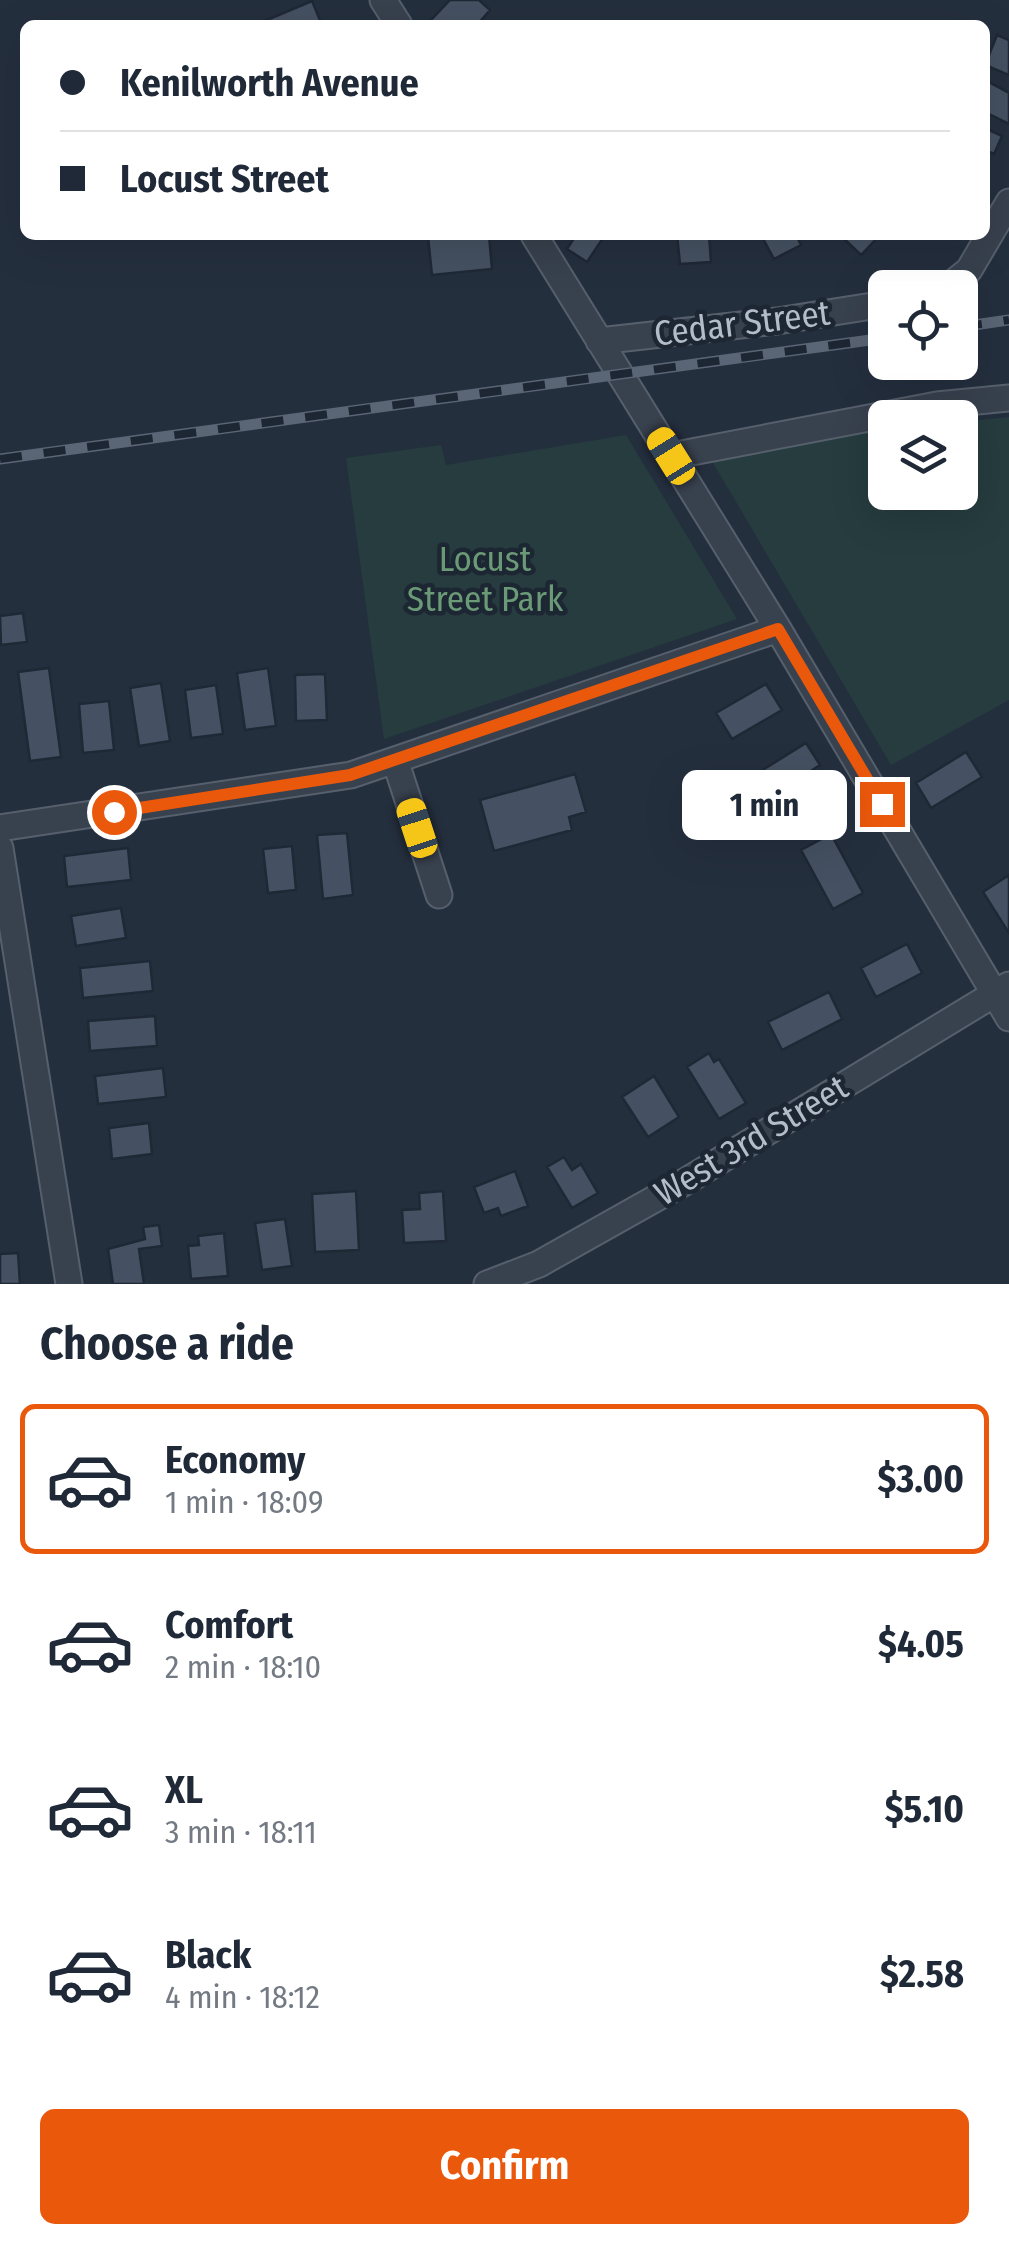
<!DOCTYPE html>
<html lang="en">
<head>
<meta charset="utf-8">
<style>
	:root { --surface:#fff; --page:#f6f6f7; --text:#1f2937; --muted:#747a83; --line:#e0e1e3; --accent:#ea580c }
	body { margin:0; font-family:"Fira Sans Condensed",sans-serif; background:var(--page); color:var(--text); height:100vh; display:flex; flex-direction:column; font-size:38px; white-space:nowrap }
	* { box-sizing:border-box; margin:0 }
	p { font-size:32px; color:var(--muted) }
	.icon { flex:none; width:55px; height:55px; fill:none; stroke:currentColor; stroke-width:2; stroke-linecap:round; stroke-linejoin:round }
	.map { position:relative; height:1284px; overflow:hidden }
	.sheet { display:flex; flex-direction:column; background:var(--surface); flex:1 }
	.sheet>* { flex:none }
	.banner { position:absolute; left:20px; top:20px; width:970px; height:220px; border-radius:15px; box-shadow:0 10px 40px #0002; display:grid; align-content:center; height:220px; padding:0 40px; background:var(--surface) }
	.tools { position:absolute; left:868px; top:270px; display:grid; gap:20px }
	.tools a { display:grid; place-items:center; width:110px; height:110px; border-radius:15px; background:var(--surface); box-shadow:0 10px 40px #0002; font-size:50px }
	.end { position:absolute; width:45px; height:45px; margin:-22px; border:12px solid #ea580c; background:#fff; box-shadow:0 0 0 5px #fff }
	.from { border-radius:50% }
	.bubble { position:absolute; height:70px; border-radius:15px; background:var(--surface); box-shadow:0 10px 40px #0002; font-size:32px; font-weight:700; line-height:70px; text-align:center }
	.car { position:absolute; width:30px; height:60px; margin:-30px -15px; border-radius:12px; box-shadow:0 0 8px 2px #0007; background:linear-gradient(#f5c518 24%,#345 0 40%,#f5c518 0 76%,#345 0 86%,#f5c518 0) }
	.banner b { display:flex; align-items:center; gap:35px; height:95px; font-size:38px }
	.banner b+b { border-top:2px solid var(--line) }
	.banner i { width:25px; height:25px; background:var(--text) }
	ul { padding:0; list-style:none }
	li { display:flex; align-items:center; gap:30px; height:150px; margin:0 20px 15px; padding:0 20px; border:5px solid transparent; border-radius:15px }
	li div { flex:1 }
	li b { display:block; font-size:38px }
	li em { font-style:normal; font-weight:700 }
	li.selected { border-color:var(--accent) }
	li>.icon { width:90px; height:90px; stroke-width:1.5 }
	h2 { padding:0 40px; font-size:45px; line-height:120px }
	.primary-button { display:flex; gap:20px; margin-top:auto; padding:20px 40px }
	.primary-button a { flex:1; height:115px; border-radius:15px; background:var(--accent); color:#fff; font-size:40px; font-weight:700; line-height:115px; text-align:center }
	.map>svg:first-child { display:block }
	.green { fill:#263c3f }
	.building { fill:#455162; stroke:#1f2835; stroke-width:2.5 }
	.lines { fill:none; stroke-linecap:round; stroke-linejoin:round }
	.minor-casing { stroke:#565f6c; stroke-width:29 }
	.minor { stroke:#38414e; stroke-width:25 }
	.rail-casing { stroke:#5a6575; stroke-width:11 }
	.rail { stroke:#1d2633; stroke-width:8; stroke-dasharray:22; stroke-linecap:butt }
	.route { stroke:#ea580c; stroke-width:12 }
	.labels { text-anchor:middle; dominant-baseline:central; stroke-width:9; stroke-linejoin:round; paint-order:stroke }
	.street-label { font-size:35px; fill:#b4bcc9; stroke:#1d2633 }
	.park-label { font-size:35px; fill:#6b9a76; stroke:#1d2633 }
</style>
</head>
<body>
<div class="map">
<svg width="1009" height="1284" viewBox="0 0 1009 1284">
	<rect width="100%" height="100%" fill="#242f3e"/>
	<!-- green -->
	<path class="green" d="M1009,417V700L891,765L709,456L885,430V492H960V422Z
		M626,435L737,619L384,739L346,458L441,445L446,465Z"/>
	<!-- building -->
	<path class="building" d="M450,0H479L490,10L477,25H434L430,21Z
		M312,1L322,25H263L262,22Z
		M997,35L1009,40V75L985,65Z
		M985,80L1009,93V124L985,112Z
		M985,128L1002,136L994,154L985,150Z
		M448,235H489L492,269L432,275L428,237Z
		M576,235H605L587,262L567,249Z
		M677,235H709L711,262L680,264Z
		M761,235H796L801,245L774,259Z
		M840,235H880L861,255Z
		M23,613L27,642L1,645L0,616Z
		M49,668L61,757L30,761L18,672Z
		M268,668L276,726L245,730L237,673Z
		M325,674L327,720L296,721L295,675Z
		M161,683L170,741L139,746L130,688Z
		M766,684L782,710L732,739L716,713Z
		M216,685L223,734L191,738L185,690Z
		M109,701L114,750L83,753L79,704Z
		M806,743L820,765L768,799L753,776Z
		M966,752L982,777L931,808L916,783Z
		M575,774L586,812L569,817L572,830L494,851L480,800Z
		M347,833L353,895L323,899L317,835Z
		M831,834L863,893L833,909L801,850Z
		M292,846L296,890L268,893L263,849Z
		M128,848L131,880L67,887L64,856Z
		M1009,875V933L983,892Z
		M121,908L126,938L76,946L71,916Z
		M907,944L922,973L876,997L861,968Z
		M150,961L153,991L83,998L80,968Z
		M829,992L842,1019L782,1050L768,1022Z
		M155,1016L157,1046L90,1051L88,1021Z
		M709,1053L714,1062L719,1059L746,1103L719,1119L687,1067Z
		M163,1068L166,1097L98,1104L95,1076Z
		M654,1076L679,1117L648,1137L622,1097Z
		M149,1123L152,1154L112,1159L109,1128Z
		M564,1157L572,1170L581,1164L598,1193L572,1208L547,1167Z
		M515,1171L528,1206L501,1216L498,1208L484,1213L474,1187Z
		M356,1191L359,1250L315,1252L312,1194Z
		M443,1191L446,1241L404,1243L402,1210L420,1209L419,1193Z
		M285,1219L292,1266L262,1270L255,1223Z
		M159,1225L162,1246L139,1249L144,1284H113L108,1249L145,1239L143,1227Z
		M224,1233L228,1276L191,1279L188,1246L199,1245L198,1236Z
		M18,1253L20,1284H0V1254Z"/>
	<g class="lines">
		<defs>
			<path id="minor" d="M383,0L399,25
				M534,235L778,629L1009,1018
				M947,288L969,270L1009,202
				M599,341L777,321L885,304
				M671,456L937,405L1009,398
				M395,760L439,895
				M0,828L351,775L778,629
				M0,848L69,1284
				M487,1284L539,1264L683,1183L1009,985"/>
		</defs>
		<!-- minor casing -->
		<use href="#minor" class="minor-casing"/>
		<!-- minor -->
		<use href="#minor" class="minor"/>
		<defs>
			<path id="rail" d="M960,327L1009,320
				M0,459L885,338"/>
		</defs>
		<!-- rail casing -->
		<use href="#rail" class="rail-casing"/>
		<!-- rail -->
		<use href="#rail" class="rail"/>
	</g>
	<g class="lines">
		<!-- route -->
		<path class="route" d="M114,812L350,775L778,629L882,804"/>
	</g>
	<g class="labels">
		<!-- street labels -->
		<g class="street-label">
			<text transform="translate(742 323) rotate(-7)">Cedar Street</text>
			<text transform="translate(751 1140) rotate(-31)">West 3rd Street</text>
		</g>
		<!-- park labels -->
		<g class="park-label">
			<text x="485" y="559">Locust<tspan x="485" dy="40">Street Park</tspan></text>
		</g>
	</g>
</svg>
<div class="tools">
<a><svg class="icon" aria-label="locate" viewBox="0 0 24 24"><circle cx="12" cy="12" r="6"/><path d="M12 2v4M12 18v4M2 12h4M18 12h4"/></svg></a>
<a><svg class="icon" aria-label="layers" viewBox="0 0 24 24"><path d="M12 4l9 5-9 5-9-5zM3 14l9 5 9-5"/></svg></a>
</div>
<i class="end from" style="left:114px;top:812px"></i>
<i class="end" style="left:882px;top:804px"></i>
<div class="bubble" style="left:682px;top:770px;width:165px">1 min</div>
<i class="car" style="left:671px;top:456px;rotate:328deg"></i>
<i class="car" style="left:417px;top:828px;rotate:342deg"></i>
<div class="banner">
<b><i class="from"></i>Kenilworth Avenue</b>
<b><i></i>Locust Street</b>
</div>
</div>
<section class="sheet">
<h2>Choose a ride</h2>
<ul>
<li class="selected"><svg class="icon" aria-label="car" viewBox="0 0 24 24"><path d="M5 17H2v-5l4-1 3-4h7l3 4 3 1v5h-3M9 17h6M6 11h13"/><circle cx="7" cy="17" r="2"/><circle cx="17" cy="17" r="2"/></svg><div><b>Economy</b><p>1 min · 18:09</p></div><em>$3.00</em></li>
<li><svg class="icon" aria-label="car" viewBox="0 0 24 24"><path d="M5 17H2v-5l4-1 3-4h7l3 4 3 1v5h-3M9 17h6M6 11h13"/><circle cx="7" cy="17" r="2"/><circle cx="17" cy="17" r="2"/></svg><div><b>Comfort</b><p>2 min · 18:10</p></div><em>$4.05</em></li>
<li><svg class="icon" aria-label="car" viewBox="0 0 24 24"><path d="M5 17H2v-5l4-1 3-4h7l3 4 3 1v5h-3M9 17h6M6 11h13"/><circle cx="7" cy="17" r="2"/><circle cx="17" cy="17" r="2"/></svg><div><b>XL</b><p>3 min · 18:11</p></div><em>$5.10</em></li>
<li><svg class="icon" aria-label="car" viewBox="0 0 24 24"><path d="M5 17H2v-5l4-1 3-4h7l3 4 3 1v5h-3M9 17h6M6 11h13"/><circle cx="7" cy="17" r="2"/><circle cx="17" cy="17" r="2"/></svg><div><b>Black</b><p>4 min · 18:12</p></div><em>$2.58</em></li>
</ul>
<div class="primary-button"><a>Confirm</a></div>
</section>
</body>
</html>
